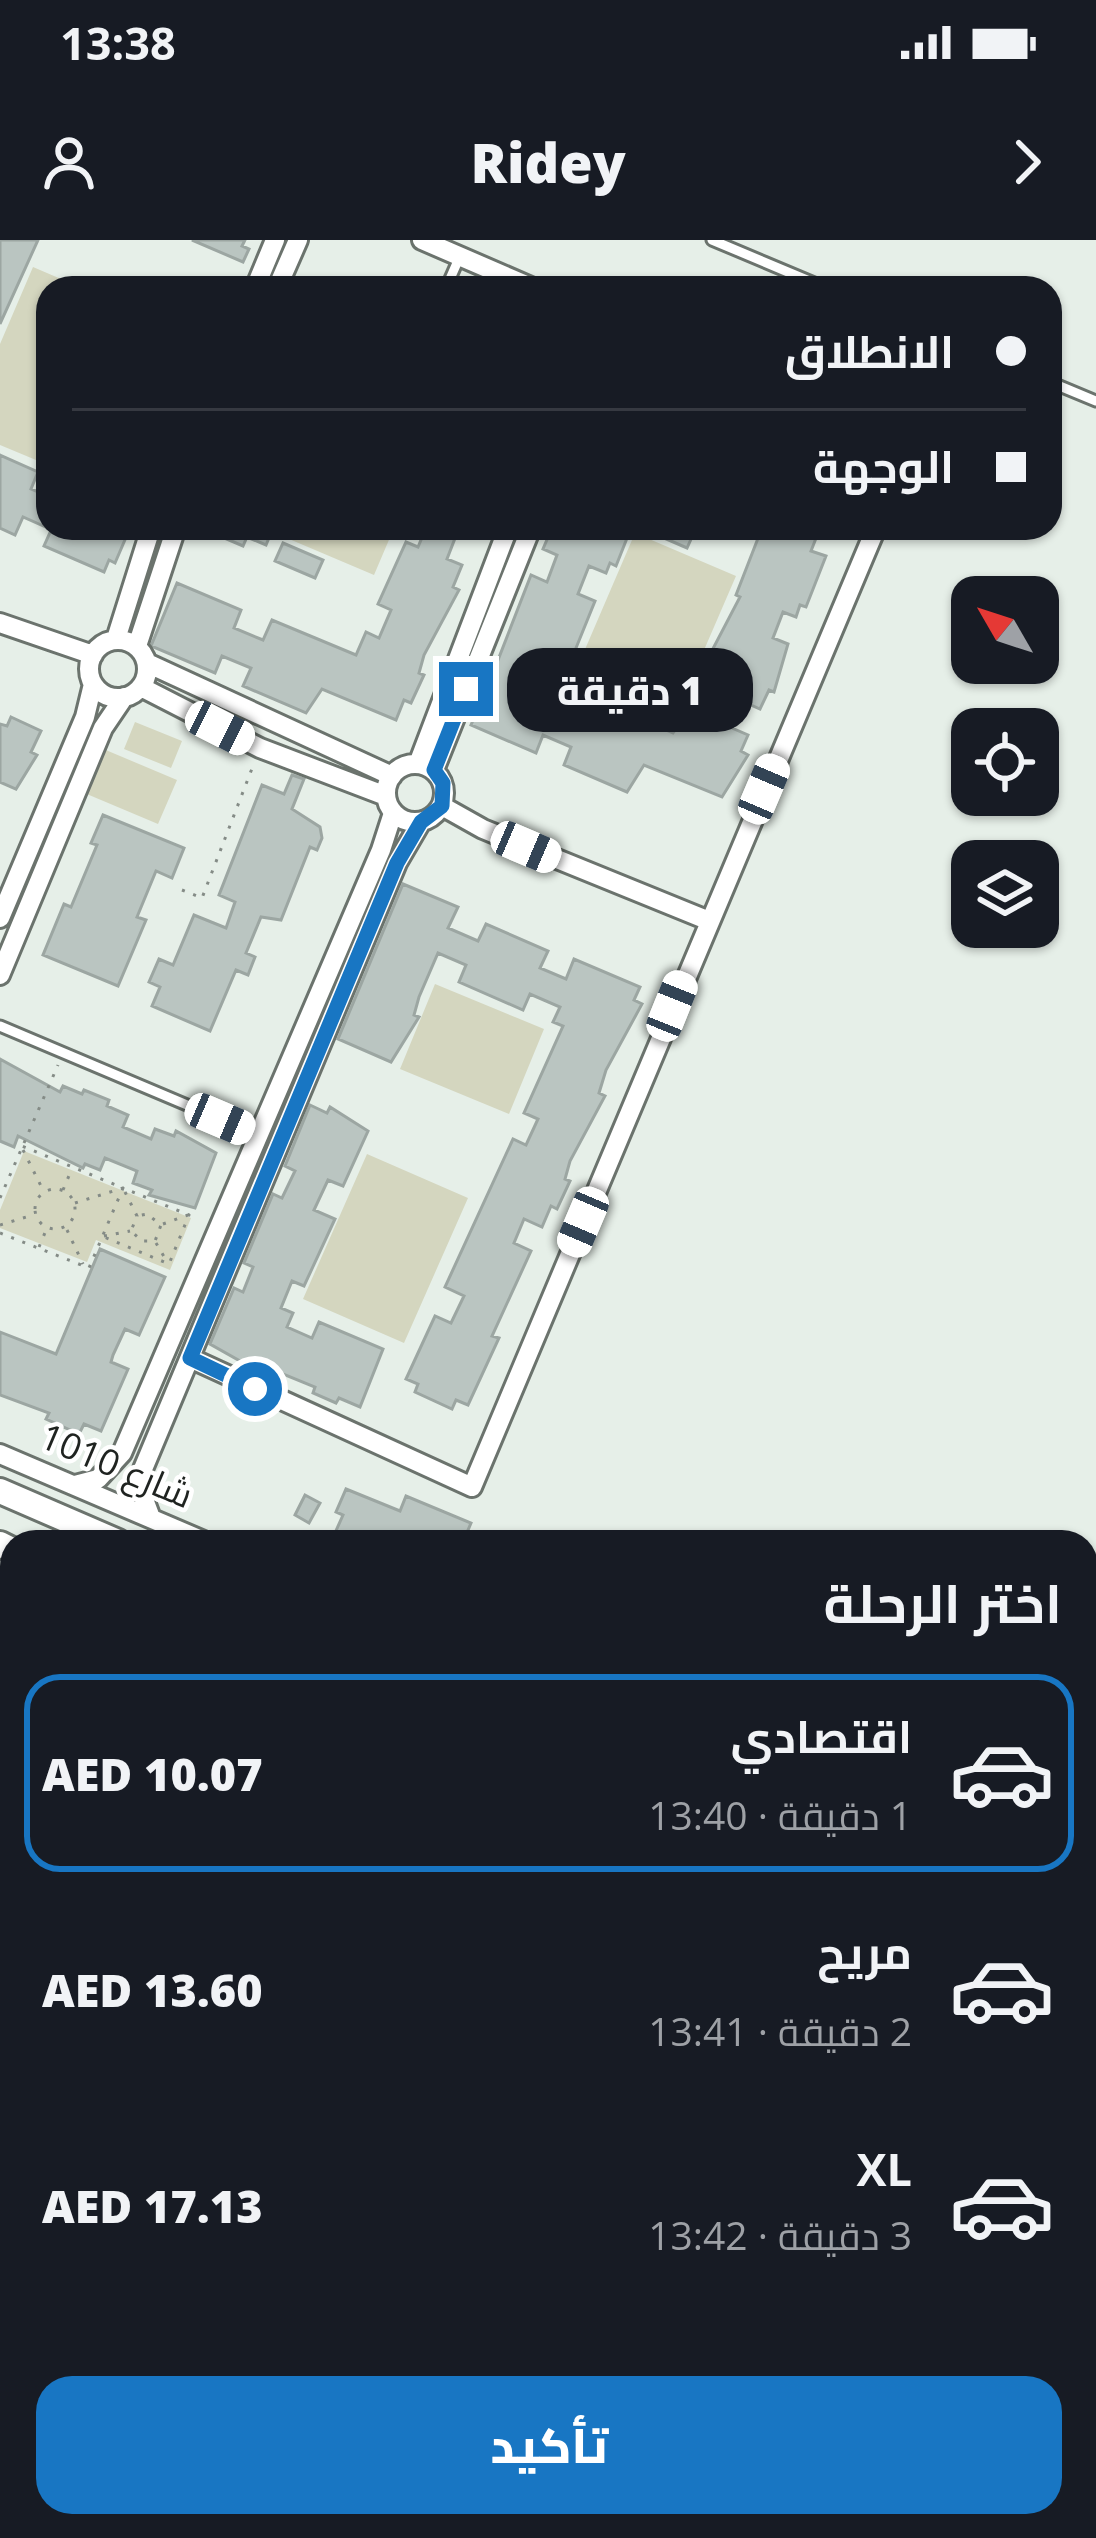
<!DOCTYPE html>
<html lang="ar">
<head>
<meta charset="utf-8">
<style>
	:root { --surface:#171b24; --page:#242831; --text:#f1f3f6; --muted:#9ea1a6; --line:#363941; --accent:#1876c3 }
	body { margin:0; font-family:"Open Sans",Cairo,sans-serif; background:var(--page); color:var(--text); direction:rtl; height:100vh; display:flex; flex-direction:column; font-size:45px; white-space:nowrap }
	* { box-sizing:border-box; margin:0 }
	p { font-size:39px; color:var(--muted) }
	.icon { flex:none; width:66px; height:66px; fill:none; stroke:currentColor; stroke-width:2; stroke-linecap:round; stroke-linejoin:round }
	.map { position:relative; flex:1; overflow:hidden; direction:ltr }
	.drawer { position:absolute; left:0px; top:1290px; width:1098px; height:1008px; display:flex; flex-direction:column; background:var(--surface); border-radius:36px 36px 0 0; box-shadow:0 3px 9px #0004; direction:rtl }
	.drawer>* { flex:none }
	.top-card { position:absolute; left:36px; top:36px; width:1026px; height:264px; border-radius:36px; box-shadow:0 3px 9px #0004; direction:rtl; display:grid; align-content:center; height:264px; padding:0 36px; background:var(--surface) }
	.needle { width:78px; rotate:309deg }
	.controls { position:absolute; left:951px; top:336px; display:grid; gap:24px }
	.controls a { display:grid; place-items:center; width:108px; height:108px; border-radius:24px; background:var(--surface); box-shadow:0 3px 9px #0004; font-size:60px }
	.end { position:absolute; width:54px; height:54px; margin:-27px; border:15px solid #1876c3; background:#fff; box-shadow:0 0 0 6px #fff }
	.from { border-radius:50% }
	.bubble { position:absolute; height:84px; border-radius:36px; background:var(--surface); box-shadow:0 3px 9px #0004; font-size:39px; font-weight:800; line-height:84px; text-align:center; direction:rtl }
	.car { position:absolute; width:36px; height:72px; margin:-36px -18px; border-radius:15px; box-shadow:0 0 9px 3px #0007; background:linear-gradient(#fff 24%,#345 0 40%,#fff 0 76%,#345 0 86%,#fff 0) }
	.top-card b { display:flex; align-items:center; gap:42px; height:114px; font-size:45px }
	.top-card b+b { border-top:3px solid var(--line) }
	.top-card i { width:30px; height:30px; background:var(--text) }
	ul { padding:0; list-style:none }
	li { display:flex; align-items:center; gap:36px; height:198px; margin:0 24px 18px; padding:0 12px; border:6px solid transparent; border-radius:36px }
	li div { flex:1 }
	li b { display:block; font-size:45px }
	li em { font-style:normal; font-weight:800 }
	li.current { border-color:var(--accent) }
	li>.icon { width:108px; height:108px; stroke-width:1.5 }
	h2 { padding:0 36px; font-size:54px; line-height:144px }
	.primary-button { display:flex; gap:24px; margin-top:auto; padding:24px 36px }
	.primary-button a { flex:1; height:138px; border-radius:36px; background:var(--accent); color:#fff; font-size:48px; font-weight:800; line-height:138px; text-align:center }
	.status { display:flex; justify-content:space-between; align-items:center; height:84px; padding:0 60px; background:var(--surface); direction:ltr }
	.status svg { height:33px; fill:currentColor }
	header { display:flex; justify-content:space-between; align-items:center; height:156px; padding:0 36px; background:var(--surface); font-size:54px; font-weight:800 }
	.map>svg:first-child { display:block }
	.green { fill:#d4d6bf }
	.building { fill:#bac5c1; stroke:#9ca6a2; stroke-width:3 }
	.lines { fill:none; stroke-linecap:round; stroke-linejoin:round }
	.service-casing { stroke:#6b736d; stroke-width:15 }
	.minor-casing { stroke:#6b736d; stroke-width:24 }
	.tertiary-casing { stroke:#6b736d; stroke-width:30 }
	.path { stroke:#848b86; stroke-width:3; stroke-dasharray:3 9; stroke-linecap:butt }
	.service { stroke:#fff; stroke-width:9 }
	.minor { stroke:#fff; stroke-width:18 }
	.tertiary { stroke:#fff; stroke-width:24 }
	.route { stroke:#1876c3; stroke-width:15 }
	.labels { text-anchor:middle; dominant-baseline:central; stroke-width:9; stroke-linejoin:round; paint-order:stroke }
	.street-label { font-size:36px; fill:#1f2320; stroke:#fff }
</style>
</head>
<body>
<div class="status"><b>13:38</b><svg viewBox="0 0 49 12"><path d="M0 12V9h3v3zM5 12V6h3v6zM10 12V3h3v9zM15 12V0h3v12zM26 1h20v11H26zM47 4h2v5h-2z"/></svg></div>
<header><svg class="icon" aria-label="forward" viewBox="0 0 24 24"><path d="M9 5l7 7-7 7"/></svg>Ridey<svg class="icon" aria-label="person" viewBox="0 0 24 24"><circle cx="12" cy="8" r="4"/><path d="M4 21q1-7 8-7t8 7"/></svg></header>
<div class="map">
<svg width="1096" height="2298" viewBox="0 0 1096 2298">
	<rect width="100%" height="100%" fill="#e6efe8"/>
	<!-- green -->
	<path class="green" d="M33,27L82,48H48V225L0,205V104Z
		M285,288H394L374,335L282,296Z
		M635,293L736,336L698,424L707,428L697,451L688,448L675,478L574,435Z
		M135,482L182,501L171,528L124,509Z
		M101,508L177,540L158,584L82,552Z
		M435,744L544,789L509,874L400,829Z
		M24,911L191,978L170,1030L96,1000L87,1022L0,988V970Z
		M367,914L468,958L404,1103L303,1059Z
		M12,1982V2060L0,2055V2010Z"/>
	<!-- building -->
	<path class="building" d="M0,0H38L0,84Z
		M192,0H245L242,6L249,9L243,22Z
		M0,215L38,232L31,249L48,256V288L23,277L15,295L0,288Z
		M52,288H130L115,323L109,320L104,332L44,306Z
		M201,288H273L266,305L247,297L243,306Z
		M426,288H459L447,319L462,325L453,347L459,350L424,415L419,433L424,435L411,463L404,460L396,480L322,449L306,473L243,446L251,428L222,416L215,433L151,406L177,343L241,370L234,388L263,400L272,380L356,415L366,392L379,398L391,370L378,364L406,302L418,307Z
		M552,288H631L616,326L610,323L606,333L589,326L578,354L595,361L574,413L568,411L563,422L551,417L542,441L562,450L555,467L584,479L593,459L673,493L691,469L705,475L716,447L704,442L712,425L706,422L740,357L736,355L762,288H820L811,311L826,316L806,367L800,365L796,377L783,372L773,398L788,404L774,452L769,450L760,469L744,462L732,488L748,495L741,511L748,515L722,557L644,525L627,552L564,525L571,507L543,495L536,513L471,485L478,469L474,467L486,436L491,438L531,335L547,342L557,315L543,309Z
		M641,288H696L687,308Z
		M283,303L323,320L315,338L275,321Z
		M11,477L41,491L31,512L37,515L16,549L0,542V484L7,486Z
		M292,535L304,539L292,569L320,587L322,598L317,610L310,607L281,680L261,677L246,713L255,717L248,735L236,730L210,791L152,766L160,747L149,742L159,719L173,725L194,675L226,688L235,662L219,655L262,545L284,554Z
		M103,575L184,608L172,638L156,631L137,677L146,680L118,746L43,715L64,664L71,667L97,605L91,603Z
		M403,644L458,667L448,688L478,701L486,684L548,711L540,728L566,739L574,719L640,747L634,760L642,764L606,830L599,853L605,856L570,921L565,939L570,941L557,969L551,966L542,987L524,979L514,1003L531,1011L492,1096L499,1098L468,1165L456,1160L452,1169L415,1152L418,1144L406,1139L435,1076L451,1083L464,1056L445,1047L513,899L526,905L538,879L524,873L563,786L553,782L560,767L530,754L523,770L459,742L466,725L438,713L419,757L414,775L419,777L391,822L338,799Z
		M0,819L60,852L63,846L82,854L84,850L109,860L107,866L128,875L123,887L151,899L155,889L174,896L176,891L216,913L195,968L149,955L152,950L133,943L137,931L105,918L100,930L85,924L83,928L18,896L14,907L0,901Z
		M310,865L327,873L330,867L368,891L343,946L328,940L314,970L335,979L304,1046L292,1041L281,1068L293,1073L287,1087L312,1098L319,1082L383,1109L360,1167L339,1158L336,1163L313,1153L315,1147L251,1121L249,1126L210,1104L234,1048L243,1052L253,1027L244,1023L273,954L282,958L295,931L285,926Z
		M100,1009L165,1037L139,1095L125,1089L113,1115L111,1122L128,1129L101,1191L84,1184L79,1194L46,1179L49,1173L0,1155V1092L56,1114Z
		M346,1249L400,1271L406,1256L471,1283L463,1302H331L343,1275L336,1272Z
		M305,1255L320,1263L309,1283L295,1275Z"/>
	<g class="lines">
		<defs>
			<path id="service" d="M712,0L826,48
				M446,48L460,16
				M1050,142L1096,161
				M0,786L258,895
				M0,1673L12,1678
				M1086,1999L1096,1973
				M0,2079L12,2086
				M0,2148L12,2117
				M953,2298L958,2286"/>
			<path id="minor" d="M422,0L533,48
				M255,48L275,0
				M277,48L298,0
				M0,383L93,415
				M116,399L151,288
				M89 429a29 29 0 1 1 58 0a29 29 0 1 1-58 0Z
				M137,406L176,288
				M147,423L392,536
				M141,447L260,508L386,556
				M386 553a29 29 0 1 1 58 0a29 29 0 1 1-58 0Z
				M418,524L508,288
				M434,530L531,288
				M442,566L483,589L707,680
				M0,678L85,477L93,444
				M0,735L103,488L124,457
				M190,1118L472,1247L876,288
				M0,1214L206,1302
				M75,1245L98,1239L122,1213L381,610L393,573
				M151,1278L142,1254L143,1229L397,623L421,582
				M0,1378L12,1370
				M0,2270L12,2241
				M483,2286L510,2298
				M360,2298L366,2286"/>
			<path id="tertiary" d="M0,1251L118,1302
				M0,1304L12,1310
				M1086,1574L1096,1560
				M1086,1624L1096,1602
				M1086,1710L1096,1687
				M1086,1761L1096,1738
				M1086,1849L1096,1841
				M797,2298L802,2286
				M855,2298L860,2286"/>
		</defs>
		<!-- service casing -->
		<use href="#service" class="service-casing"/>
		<!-- minor casing -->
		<use href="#minor" class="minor-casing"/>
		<!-- tertiary casing -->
		<use href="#tertiary" class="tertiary-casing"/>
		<!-- path -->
		<path class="path" d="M182,650L202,658L253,526
			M23,910L43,950
			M35 969a20 20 0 1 1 40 0a20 20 0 1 1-40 0Z
			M63,950L71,931
			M125,952L137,976L131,991L142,1001H155L161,985L147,974L137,976
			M0,958L58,825
			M75,963L123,948L189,975L169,1024L104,997
			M163,984L188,975
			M0,985L33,975
			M67,990L83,1024
			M0,993L89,1028L123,948L22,906
			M104,996L130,991
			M156,1003L166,1020
			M39,1007L47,988
			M1086,1894L1096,1889
			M909,2298L914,2286"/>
		<!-- service -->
		<use href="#service" class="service"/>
		<!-- minor -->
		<use href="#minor" class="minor"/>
		<!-- tertiary -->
		<use href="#tertiary" class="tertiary"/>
	</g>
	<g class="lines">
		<!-- route -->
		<path class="route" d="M255,1149L190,1118L397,623L421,582L442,566L443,543L434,530L466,449"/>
	</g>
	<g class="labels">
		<!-- street labels -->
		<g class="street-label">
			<text transform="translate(117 1225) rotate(23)">شارع 1010</text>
		</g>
	</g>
</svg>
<div class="controls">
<a><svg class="needle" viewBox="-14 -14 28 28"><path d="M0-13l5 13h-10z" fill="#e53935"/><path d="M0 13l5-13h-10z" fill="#9ea1a6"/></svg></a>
<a><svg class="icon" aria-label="locate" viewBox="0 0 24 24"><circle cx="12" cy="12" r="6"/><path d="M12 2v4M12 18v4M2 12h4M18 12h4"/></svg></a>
<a><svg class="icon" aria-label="layers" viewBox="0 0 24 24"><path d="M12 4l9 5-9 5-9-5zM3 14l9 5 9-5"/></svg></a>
</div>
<i class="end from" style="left:255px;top:1149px"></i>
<i class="end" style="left:466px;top:449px"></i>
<div class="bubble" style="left:507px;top:408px;width:246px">1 دقيقة</div>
<i class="car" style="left:220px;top:488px;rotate:117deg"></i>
<i class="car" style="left:764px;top:549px;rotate:23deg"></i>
<i class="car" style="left:526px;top:607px;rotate:113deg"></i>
<i class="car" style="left:672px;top:766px;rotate:22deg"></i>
<i class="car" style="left:220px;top:879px;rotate:113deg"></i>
<i class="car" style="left:583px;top:982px;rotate:203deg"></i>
<div class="top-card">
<b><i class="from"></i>الانطلاق</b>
<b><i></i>الوجهة</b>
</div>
<section class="drawer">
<h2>اختر الرحلة</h2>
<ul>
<li class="current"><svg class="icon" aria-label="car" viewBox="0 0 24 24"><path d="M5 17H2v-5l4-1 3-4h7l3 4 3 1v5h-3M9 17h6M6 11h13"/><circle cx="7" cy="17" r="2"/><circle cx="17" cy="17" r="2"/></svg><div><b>اقتصادي</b><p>1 دقيقة · 13:40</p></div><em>AED 10.07</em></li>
<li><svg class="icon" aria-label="car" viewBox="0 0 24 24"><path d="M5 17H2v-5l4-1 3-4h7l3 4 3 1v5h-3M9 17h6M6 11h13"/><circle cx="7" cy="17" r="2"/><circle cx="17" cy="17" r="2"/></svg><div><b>مريح</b><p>2 دقيقة · 13:41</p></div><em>AED 13.60</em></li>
<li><svg class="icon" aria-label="car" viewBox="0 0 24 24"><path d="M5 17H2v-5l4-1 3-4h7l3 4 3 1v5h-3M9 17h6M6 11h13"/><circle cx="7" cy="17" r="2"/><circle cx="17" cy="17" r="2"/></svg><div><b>XL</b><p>3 دقيقة · 13:42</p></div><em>AED 17.13</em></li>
</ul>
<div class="primary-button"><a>تأكيد</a></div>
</section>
</div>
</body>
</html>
